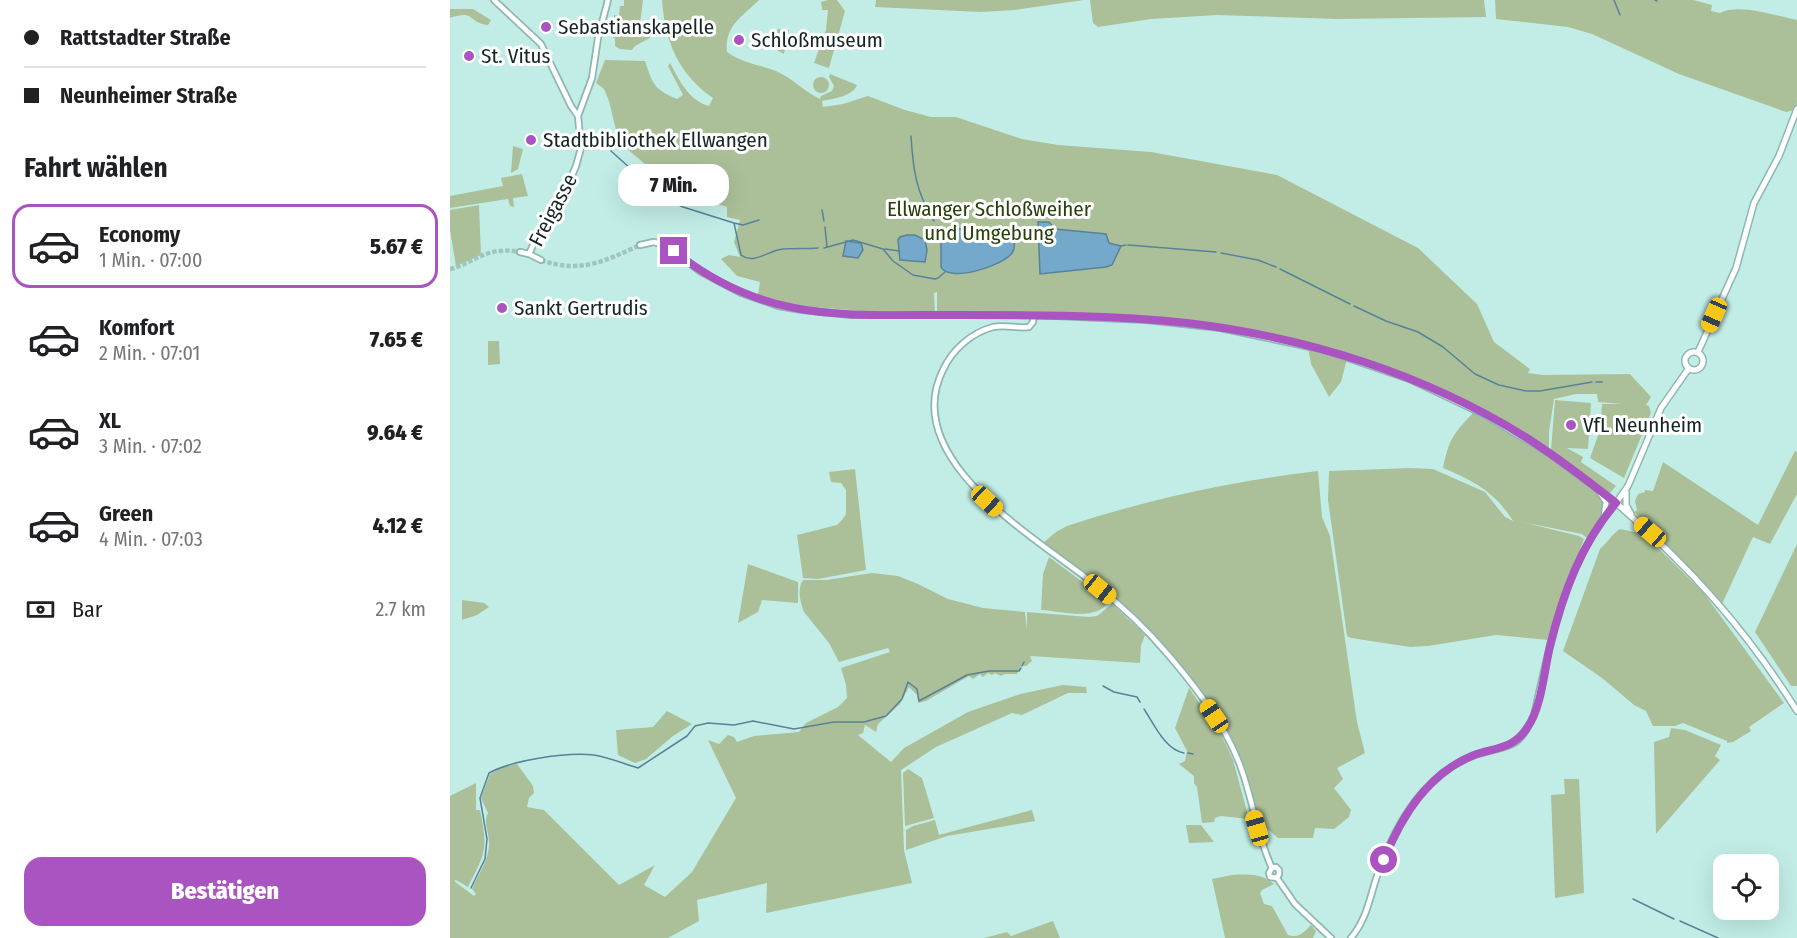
<!DOCTYPE html>
<html lang="de">
<head>
<meta charset="utf-8">
<style>
	:root { --surface:#fff; --page:#f6f6f6; --text:#202124; --muted:#757577; --line:#e0e0e0; --accent:#aa54c2 }
	body { margin:0; font-family:"Fira Sans Condensed",sans-serif; background:var(--page); color:var(--text); height:100vh; display:flex; flex-direction:column; font-size:22px; white-space:nowrap }
	* { box-sizing:border-box; margin:0 }
	p { font-size:20px; color:var(--muted) }
	.icon { flex:none; width:33px; height:33px; fill:none; stroke:currentColor; stroke-width:2; stroke-linecap:round; stroke-linejoin:round }
	.map { position:relative; flex:1; overflow:hidden }
	.details { display:flex; flex-direction:column; background:var(--surface); width:450px }
	.details>* { flex:none }
	.top-card { display:grid; align-content:center; height:132px; padding:0 24px; background:var(--surface) }
	.tools { position:absolute; left:1263px; top:854px; display:grid; gap:12px }
	.tools a { display:grid; place-items:center; width:66px; height:66px; border-radius:12px; background:var(--surface); box-shadow:0 6px 24px #0002; font-size:30px }
	.end { position:absolute; width:27px; height:27px; margin:-14px; border:8px solid #aa54c2; background:#fff; box-shadow:0 0 0 3px #fff }
	.from { border-radius:50% }
	.bubble { position:absolute; height:42px; border-radius:18px; background:var(--surface); box-shadow:0 6px 24px #0002; font-size:20px; font-weight:800; line-height:42px; text-align:center }
	.car { position:absolute; width:18px; height:36px; margin:-18px -9px; border-radius:8px; box-shadow:0 0 4px 2px #0007; background:linear-gradient(#f5c518 24%,#345 0 40%,#f5c518 0 76%,#345 0 86%,#f5c518 0) }
	.top-card b { display:flex; align-items:center; gap:21px; height:57px; font-size:22px }
	.top-card b+b { border-top:2px solid var(--line) }
	.top-card i { width:15px; height:15px; background:var(--text) }
	ul { padding:0; list-style:none }
	li { display:flex; align-items:center; gap:18px; height:84px; margin:0 12px 9px; padding:0 12px; border:3px solid transparent; border-radius:18px }
	li div { flex:1 }
	li b { display:block; font-size:22px }
	li em { font-style:normal; font-weight:800 }
	li.selected { border-color:var(--accent) }
	li>.icon { width:54px; height:54px; stroke-width:1.5 }
	h2 { padding:0 24px; font-size:27px; line-height:72px }
	.pay { display:flex; align-items:center; gap:15px; height:66px; padding:0 24px; font-size:22px }
	.pay p { margin-inline-start:auto }
	.cta { display:flex; gap:12px; margin-top:auto; padding:12px 24px }
	.cta a { flex:1; height:69px; border-radius:18px; background:var(--accent); color:#fff; font-size:24px; font-weight:800; line-height:69px; text-align:center }
	main { display:flex; flex:1; min-height:0 }
	.map>svg:first-child { display:block }
	.green { fill:#abc098 }
	.water { fill:#75a9cb; stroke:#588299; stroke-width:1.5 }
	.lines { fill:none; stroke-linecap:round; stroke-linejoin:round }
	.stream { stroke:#588299; stroke-width:1.5 }
	.tertiary-tunnel { stroke:#a0c5bf; stroke-width:4.5; stroke-dasharray:4.5 2; stroke-linecap:butt }
	.tertiary-casing { stroke:#8eb7b1; stroke-width:8 }
	.secondary-casing { stroke:#8eb7b1; stroke-width:8 }
	.tertiary { stroke:#fff; stroke-width:4.5 }
	.secondary { stroke:#fff; stroke-width:5 }
	.route { stroke:#aa54c2; stroke-width:8 }
	.poi-dot { fill:#aa54c2; stroke:#fff; stroke-width:2 }
	.labels { text-anchor:middle; dominant-baseline:central; stroke-width:6; stroke-linejoin:round; paint-order:stroke }
	.poi-label { font-size:21px; fill:#162624; stroke:#fff; text-anchor:start }
	.park-label { font-size:21px; fill:#284009; stroke:#fff }
	.street-label { font-size:21px; fill:#162624; stroke:#fff }
</style>
</head>
<body>
<main>
<section class="details">
<div class="top-card">
<b><i class="from"></i>Rattstadter Straße</b>
<b><i></i>Neunheimer Straße</b>
</div>
<h2>Fahrt wählen</h2>
<ul>
<li class="selected"><svg class="icon" aria-label="car" viewBox="0 0 24 24"><path d="M5 17H2v-5l4-1 3-4h7l3 4 3 1v5h-3M9 17h6M6 11h13"/><circle cx="7" cy="17" r="2"/><circle cx="17" cy="17" r="2"/></svg><div><b>Economy</b><p>1 Min. · 07:00</p></div><em>5.67 €</em></li>
<li><svg class="icon" aria-label="car" viewBox="0 0 24 24"><path d="M5 17H2v-5l4-1 3-4h7l3 4 3 1v5h-3M9 17h6M6 11h13"/><circle cx="7" cy="17" r="2"/><circle cx="17" cy="17" r="2"/></svg><div><b>Komfort</b><p>2 Min. · 07:01</p></div><em>7.65 €</em></li>
<li><svg class="icon" aria-label="car" viewBox="0 0 24 24"><path d="M5 17H2v-5l4-1 3-4h7l3 4 3 1v5h-3M9 17h6M6 11h13"/><circle cx="7" cy="17" r="2"/><circle cx="17" cy="17" r="2"/></svg><div><b>XL</b><p>3 Min. · 07:02</p></div><em>9.64 €</em></li>
<li><svg class="icon" aria-label="car" viewBox="0 0 24 24"><path d="M5 17H2v-5l4-1 3-4h7l3 4 3 1v5h-3M9 17h6M6 11h13"/><circle cx="7" cy="17" r="2"/><circle cx="17" cy="17" r="2"/></svg><div><b>Green</b><p>4 Min. · 07:03</p></div><em>4.12 €</em></li>
</ul>
<div class="pay"><svg class="icon" aria-label="cash" viewBox="0 0 24 24"><path d="M3 7h18v10H3z"/><circle cx="12" cy="12" r="2"/></svg>Bar<p>2.7 km</p></div>
<div class="cta"><a>Bestätigen</a></div>
</section>
<div class="map">
<svg width="1347" height="938" viewBox="0 0 1347 938">
	<rect width="100%" height="100%" fill="#c2ede6"/>
	<!-- green -->
	<path class="green" d="M174,0H193L190,24L200,25V38L185,46L182,50L170,49L165,46V38H163L164,15L169,16L170,6H174Z
		M212,0H309C293,16 274,26 277,52C294,64 308,64 326,71C342,78 355,92 370,99L371,96L382,91L384,86L379,77L380,74L407,85C403,96 383,99 372,101L373,107L393,104L418,96L455,110L481,117H506L572,139L608,145L701,152L827,175L968,248L1027,304L1044,342L1080,369L1078,373L1093,375L1180,374L1201,397L1196,405L1199,406L1201,413L1174,478L1140,458L1150,430L1152,404H1173L1148,402L1147,394H1126L1104,399L1099,432V456L1143,488L1154,506L1153,514L1137,538L1132,534L1072,522L1129,536L1134,539L1106,616L1099,640L1046,635L978,646L960,647L901,638L897,636L878,500L879,471L961,468L983,469L1035,492L1055,517L1063,521C1045,492 1024,481 993,468C999,440 1002,435 1022,414L1020,403C982,383 939,368 898,355L891,382L879,397L861,364L857,342L807,331L765,325L696,320L487,315V292L484,293L485,311L423,312L328,304L308,295L310,282L287,276L271,259L279,255L290,257L284,242L290,220L277,217V207L241,195L235,198L169,142L159,101L154,89L146,83L155,60L195,61C203,85 204,89 227,99L233,95L218,66L220,63C230,81 238,100 259,106L263,98C228,74 215,41 212,0Z
		M378,0H387L395,11L379,68L364,63L376,30L378,10H372L371,2Z
		M426,0H634L565,10L531,12L425,7Z
		M640,0H1034L1036,17L887,19L767,15L701,19L648,27L643,23Z
		M1045,0H1243L1262,5L1261,11L1270,13C1289,3 1326,16 1347,20V103L1345,110L1336,112L1229,74L1142,34L1118,27L1046,19Z
		M0,9H23L41,20L38,25C18,23 25,9 0,18Z
		M329,29L339,30L334,54L325,49L321,43L324,31Z
		M363 85a8 8 0 1 1 16 0a8 8 0 1 1-16 0Z
		M63,146L73,149L68,169L61,173Z
		M72,174L78,196L63,198L64,207L60,206L58,199L0,208V196L53,186L51,178Z
		M29,205L31,255L6,266L0,230V210Z
		M38,341H49L50,364L38,365Z
		M1105,400L1141,403L1138,449L1117,448L1133,457L1131,462L1166,486L1160,493L1101,450Z
		M1345,451L1347,452V494L1320,544L1303,537L1272,604L1184,512L1187,510L1185,501L1188,494L1195,492V490L1203,491L1213,462L1308,525Z
		M405,469L416,570L368,579L353,578L347,535L387,525L392,520L396,514V490L391,483L381,482L379,472Z
		M868,471L872,517L880,536L907,722L915,753L887,768L893,779L884,788L901,810L899,817L884,829L865,828L863,838H828L807,820L792,764L777,733L707,640L684,614L593,543L606,532L617,526C699,499 783,481 868,471Z
		M1170,529L1189,533L1202,542L1253,592L1334,703L1299,727L1301,731L1283,742L1277,743V741L1233,723L1225,726H1203L1196,711L1184,705L1152,678L1113,651L1150,549C1156,544 1164,532 1170,529Z
		M1347,544V686H1341L1305,632Z
		M599,557L658,601C649,622 610,611 591,610L593,574Z
		M298,564L348,582V603L312,600L308,612L288,623Z
		M422,573L448,576L468,584L498,599L533,608L575,612L577,630V612L639,617L647,616L662,604L695,635L691,646L690,663L580,656L582,661L576,666H571L567,674H555L551,676L545,673L542,675L538,673L533,677L530,674L523,679L519,676L476,701L468,703L467,695L459,687L450,704L428,724L426,732L415,725L413,733L408,735L441,762L454,748L518,712L570,694L613,685L636,687L637,693H618L572,715L562,713L486,747L451,770L454,850L462,883L316,913L317,883L247,900L249,921L218,938H0V796L26,783V810H30C38,849 36,852 18,887L6,880L4,881L24,896L26,894L22,889C28,875 40,858 39,842C39,833 33,822 38,813L31,798L40,774L51,768L67,764L83,786L84,793L79,798L77,807L94,810L169,885L205,865L194,885L215,897L242,872L286,798L258,740L269,744L278,735L284,737L287,742L304,736L349,732L356,723L388,707L397,698L396,685L391,668L440,652L438,648L389,662L379,643L354,612C350,602 347,589 353,580H376Z
		M12,600L34,603L39,607L27,615L12,620Z
		M739,688L772,736L783,760L799,819L771,816L765,818L764,822L752,823L747,787L744,783V776L729,764L735,761L737,751L725,728Z
		M217,711L242,724L223,736L196,759L185,763L168,755L166,730L203,727Z
		M1221,728L1235,730L1271,745L1265,756L1270,760L1206,834L1204,742L1219,737Z
		M458,769L472,778L484,818L455,826L453,773Z
		M1114,779H1129L1134,893L1105,898L1101,795L1115,794Z
		M582,810L585,821L497,836L456,850V830L463,826L485,820L489,835Z
		M736,825H751L764,842L739,843Z
		M782,875C798,874 813,874 824,884L812,890L810,893L814,904L822,906L838,935C850,938 853,933 861,925L866,931L863,938H775L762,879Z
		M603,921L610,938H534L557,932L561,936Z"/>
	<!-- water -->
	<path class="water" d="M588,222H599L605,229L656,234L659,243L671,246L662,265L656,267L590,274Z
		M516,228L520,235L542,242L552,236L563,234C564,241 566,247 562,253C553,266 499,283 491,267V233L493,231Z
		M457,235H465L475,240L477,250L475,262L450,260L448,240L450,237Z
		M396,241L411,243L413,250L408,258L393,256Z"/>
	<g class="lines">
		<!-- stream -->
		<path class="stream" d="M1164,0L1170,15
			M1205,0L1207,1
			M461,136C463,170 466,192 484,221
			M161,151L190,177
			M225,199L229,205L233,207L284,223L291,255C305,265 319,250 333,249C345,248 357,249 368,248
			M372,210L374,221
			M284,223L293,225L309,220
			M488,226L493,232
			M375,227L377,247
			M565,240L587,241
			M678,245L766,252
			M671,246L676,245
			M374,248L403,240L433,249L443,261L463,275L485,279L488,278L495,272
			M435,249L449,251
			M771,253L808,260L826,267
			M830,269L900,304
			M904,306L936,321L968,332L993,347L1025,374L1049,385L1076,391H1090L1142,382
			M1146,382H1152
			M572,666L574,662
			M653,686L664,692L687,697L690,702
			M694,709C704,724 715,750 734,753
			M738,753L743,754
			M21,888L35,859L37,839L30,798L39,773C63,760 116,752 144,755C158,757 174,764 188,768L237,736L245,726L258,723L284,725L303,721L344,729L384,722H414L436,716L452,699L458,682L467,689L469,701L517,675L539,671H569L571,668
			M1183,899L1224,919
			M1230,921L1268,938"/>
		<!-- tertiary-tunnel -->
		<path class="tertiary-tunnel" d="M91,260C130,274 155,261 190,245
			M0,269C17,265 32,252 50,251C57,250 64,251 70,252"/>
		<defs>
			<path id="tertiary" d="M44,0L91,44L121,106L128,116
				M190,245L204,242L217,246L251,272L291,293L328,306L352,310L401,315H584L696,320L770,328L874,350L959,379L1035,415L1100,454L1166,503C1115,562 1101,641 1084,715C1080,724 1074,736 1066,742C1054,750 1036,750 1022,756C1009,761 995,771 984,781C955,806 938,844 926,879C919,901 916,920 901,938
				M70,252L79,254L91,260
				M79,254L93,223L115,192L126,166L131,148L128,116L142,78L148,38L158,0
				M584,315L583,322L579,327C567,329 556,324 543,327C521,333 502,350 493,370C449,458 583,536 639,580C669,603 696,628 721,658C748,690 777,728 791,768C803,801 807,836 822,868
				M1148,490L1156,502L1154,515
				M827,878L829,874V870L826,867L822,868L819,873L820,877L827,878L845,904L881,938"/>
			<path id="secondary" d="M1235 361a9 9 0 1 1 18 0a9 9 0 1 1-18 0Z
				M1248,352L1286,268L1304,203L1329,156L1347,109
				M1239,368L1211,408L1178,486L1166,503C1239,566 1296,629 1347,711
				M1176,492V505L1181,514"/>
		</defs>
		<!-- tertiary casing -->
		<use href="#tertiary" class="tertiary-casing"/>
		<!-- secondary casing -->
		<use href="#secondary" class="secondary-casing"/>
		<!-- tertiary -->
		<use href="#tertiary" class="tertiary"/>
		<!-- secondary -->
		<use href="#secondary" class="secondary"/>
	</g>
	<g class="lines">
		<!-- route -->
		<path class="route" d="M224,251C317,326 400,314 511,315C586,315 662,315 737,323C856,337 975,374 1077,438C1108,458 1137,480 1166,503C1131,544 1113,593 1100,646C1094,671 1092,707 1077,728C1063,750 1044,747 1022,756C977,774 951,817 934,860"/>
	</g>
	<!-- markers -->
	<g class="poi-dot">
		<circle cx="96" cy="27" r="6"/>
		<circle cx="289" cy="40" r="6"/>
		<circle cx="19" cy="56" r="6"/>
		<circle cx="81" cy="140" r="6"/>
		<circle cx="52" cy="308" r="6"/>
		<circle cx="1121" cy="425" r="6"/>
	</g>
	<g class="labels">
		<!-- poi labels -->
		<g class="poi-label">
			<text x="108" y="27">Sebastianskapelle</text>
			<text x="301" y="40">Schloßmuseum</text>
			<text x="31" y="56">St. Vitus</text>
			<text x="93" y="140">Stadtbibliothek Ellwangen</text>
			<text x="64" y="308">Sankt Gertrudis</text>
			<text x="1133" y="425">VfL Neunheim</text>
		</g>
		<!-- park labels -->
		<g class="park-label">
			<text x="539" y="209">Ellwanger Schloßweiher<tspan x="539" dy="24">und Umgebung</tspan></text>
		</g>
		<!-- street labels -->
		<g class="street-label">
			<text transform="translate(103 210) rotate(-62)">Freigasse</text>
		</g>
	</g>
</svg>
<div class="tools">
<a><svg class="icon" aria-label="locate" viewBox="0 0 24 24"><circle cx="12" cy="12" r="6"/><path d="M12 2v4M12 18v4M2 12h4M18 12h4"/></svg></a>
</div>
<i class="end from" style="left:934px;top:860px"></i>
<i class="end" style="left:224px;top:251px"></i>
<div class="bubble" style="left:168px;top:164px;width:111px">7 Min.</div>
<i class="car" style="left:1264px;top:315px;rotate:204deg"></i>
<i class="car" style="left:537px;top:501px;rotate:133deg"></i>
<i class="car" style="left:1200px;top:532px;rotate:311deg"></i>
<i class="car" style="left:650px;top:589px;rotate:129deg"></i>
<i class="car" style="left:764px;top:716px;rotate:326deg"></i>
<i class="car" style="left:807px;top:828px;rotate:344deg"></i>
</div>
</main>
</body>
</html>
